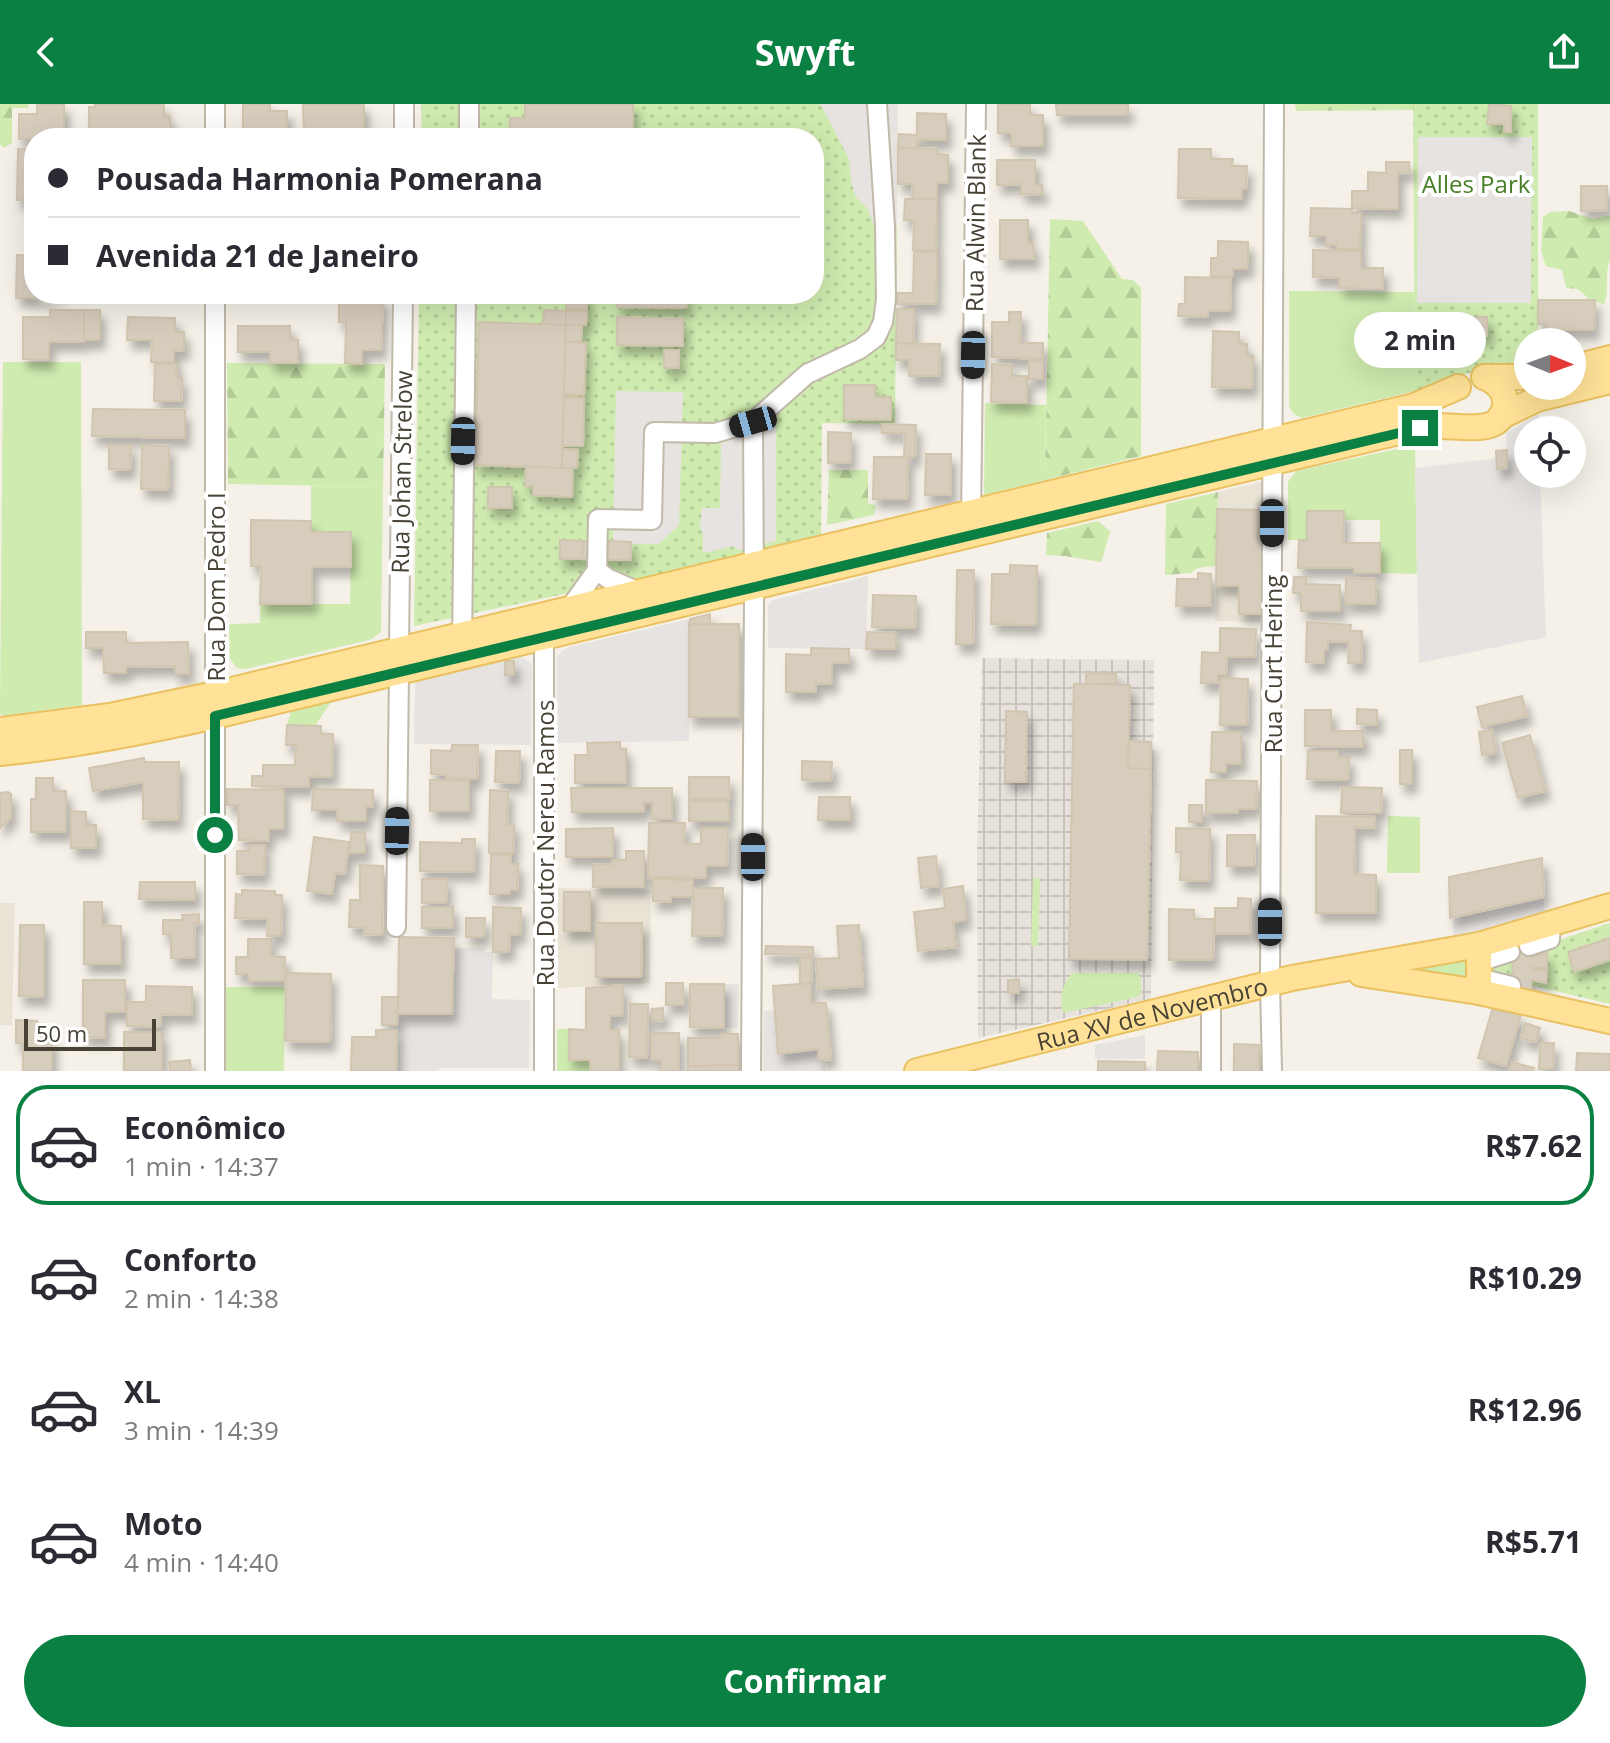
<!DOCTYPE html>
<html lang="pt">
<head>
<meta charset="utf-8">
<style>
	:root { --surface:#fff; --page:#f7f7f7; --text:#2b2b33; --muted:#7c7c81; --line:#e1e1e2; --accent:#0b8043 }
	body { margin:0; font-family:"Open Sans",sans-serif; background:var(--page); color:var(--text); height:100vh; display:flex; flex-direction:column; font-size:30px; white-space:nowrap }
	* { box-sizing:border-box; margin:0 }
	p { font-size:26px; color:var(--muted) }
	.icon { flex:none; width:44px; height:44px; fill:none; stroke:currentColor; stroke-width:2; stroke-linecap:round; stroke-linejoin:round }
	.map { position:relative; height:967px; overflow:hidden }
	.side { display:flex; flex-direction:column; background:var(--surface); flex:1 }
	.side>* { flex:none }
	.banner { position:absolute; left:24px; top:24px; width:800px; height:176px; border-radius:32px; box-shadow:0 8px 32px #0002; display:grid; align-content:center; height:176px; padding:0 24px; background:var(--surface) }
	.needle { width:52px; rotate:91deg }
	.fabs { position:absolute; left:1514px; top:224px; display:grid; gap:16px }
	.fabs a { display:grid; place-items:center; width:72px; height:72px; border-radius:50%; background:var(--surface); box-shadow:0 8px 32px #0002; font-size:40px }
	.scale { position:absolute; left:24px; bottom:20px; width:132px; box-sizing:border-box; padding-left:8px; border:4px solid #484136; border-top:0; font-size:22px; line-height:28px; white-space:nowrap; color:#484136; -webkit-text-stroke:6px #fff; paint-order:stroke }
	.end { position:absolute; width:36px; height:36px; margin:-18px; border:10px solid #0b8043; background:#fff; box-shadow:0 0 0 4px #fff }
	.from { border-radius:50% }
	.bubble { position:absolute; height:56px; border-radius:28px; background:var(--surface); box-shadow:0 8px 32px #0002; font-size:26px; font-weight:700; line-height:56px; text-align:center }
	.car { position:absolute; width:24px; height:48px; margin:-24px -12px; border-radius:10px; box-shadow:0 0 6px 2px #0007; background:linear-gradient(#222 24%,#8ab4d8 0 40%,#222 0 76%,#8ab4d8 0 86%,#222 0) }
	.banner b { display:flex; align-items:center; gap:28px; height:76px; font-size:30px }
	.banner b+b { border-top:2px solid var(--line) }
	.banner i { width:20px; height:20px; background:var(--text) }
	ul { padding:14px 0 0; list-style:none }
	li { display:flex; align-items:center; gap:24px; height:120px; margin:0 16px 12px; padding:0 8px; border:4px solid transparent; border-radius:32px }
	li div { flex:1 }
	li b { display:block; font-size:30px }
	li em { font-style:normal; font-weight:700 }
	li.current { border-color:var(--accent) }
	li>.icon { width:72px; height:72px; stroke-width:1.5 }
	.button { display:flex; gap:16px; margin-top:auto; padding:16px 24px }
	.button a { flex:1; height:92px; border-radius:48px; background:var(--accent); color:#fff; font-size:32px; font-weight:700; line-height:92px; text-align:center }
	header { display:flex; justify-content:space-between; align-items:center; height:104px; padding:0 24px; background:var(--accent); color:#fff; font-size:36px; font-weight:700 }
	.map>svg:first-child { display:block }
	.residential { fill:#e9e3d6 }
	.industrial { fill:url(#industrial-grid) }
	.grass { fill:#cfebaf }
	.forest { fill:url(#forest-firs) }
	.park { fill:url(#park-dots) }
	.parking { fill:#e6e3e0 }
	.building { fill:#d7cdbd; stroke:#d2c5b0; stroke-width:2; filter:url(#shadow) }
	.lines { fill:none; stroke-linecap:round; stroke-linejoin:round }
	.minor-tunnel { stroke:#d2cec4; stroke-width:18; stroke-dasharray:18 9; stroke-linecap:butt }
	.minor-casing { stroke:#c1b9aa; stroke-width:22 }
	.major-casing { stroke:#e9c161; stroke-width:28 }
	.minor { stroke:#fff; stroke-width:18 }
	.major { stroke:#ffe297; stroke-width:24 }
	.route { stroke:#0b8043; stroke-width:10 }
	.labels { text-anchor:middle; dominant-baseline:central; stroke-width:8; stroke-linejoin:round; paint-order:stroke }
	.park-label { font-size:24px; fill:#477e26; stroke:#fff }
	.street-label { font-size:24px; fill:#484136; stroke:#fff }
</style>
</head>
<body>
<header><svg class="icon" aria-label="back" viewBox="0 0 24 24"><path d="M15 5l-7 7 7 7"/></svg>Swyft<svg class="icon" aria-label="share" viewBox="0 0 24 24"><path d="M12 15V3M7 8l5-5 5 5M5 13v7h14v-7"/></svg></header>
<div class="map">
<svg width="1610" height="967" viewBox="0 0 1610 967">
	<defs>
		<pattern id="industrial-grid" width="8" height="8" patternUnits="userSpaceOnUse" patternTransform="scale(2)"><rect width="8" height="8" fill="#e7e2dc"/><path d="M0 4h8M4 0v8" fill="none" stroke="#c8c3bd"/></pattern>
		<pattern id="forest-firs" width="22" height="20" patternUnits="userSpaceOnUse" patternTransform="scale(2)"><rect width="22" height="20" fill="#cfebaf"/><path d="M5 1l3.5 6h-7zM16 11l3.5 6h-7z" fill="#b3cb97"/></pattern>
		<pattern id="park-dots" width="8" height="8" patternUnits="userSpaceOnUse" patternTransform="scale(2)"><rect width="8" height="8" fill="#cfebaf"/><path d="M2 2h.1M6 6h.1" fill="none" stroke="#b3cb97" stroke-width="1.8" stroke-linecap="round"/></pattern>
		<filter id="shadow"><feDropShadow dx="5" dy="9" stdDeviation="4" flood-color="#0004"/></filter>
	</defs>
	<rect width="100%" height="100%" fill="#f5f1e8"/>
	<!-- residential -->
	<path class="residential" d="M1265,377L1263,518L1215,517L1218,388Z
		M558,784L651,786L650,879L558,884Z
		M0,799H15L12,921H0Z"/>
	<!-- industrial -->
	<path class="industrial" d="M982,554L1154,556L1151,895L978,934L977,749Z"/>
	<!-- grass -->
	<path class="grass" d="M1289,187L1414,188L1415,287L1302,314L1294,310L1289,302Z
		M3,258H81L82,601L2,612L0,609Z
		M985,299L1046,301L1045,376L984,391Z
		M1415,341L1417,470L1380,469V416H1344L1343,407H1308L1307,436H1288V378L1296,367Z
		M311,382L383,383L381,528L372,535L365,537L245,565L237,564L230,555L229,520L260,519V500H350L351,429L311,428Z
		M331,598L315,622L287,621L291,607Z
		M1388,712L1420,713V769H1387Z
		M1033,774H1040L1038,842H1031Z
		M1467,855L1472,860L1467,875L1379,867Z
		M1072,869H1138L1141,875V890L1137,893L1063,909C1059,894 1062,881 1072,869Z
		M226,883H285L284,967H226Z
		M557,925H569L590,956V967H557Z"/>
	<!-- forest -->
	<path class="forest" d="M0,0H28L29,4H12V39L4,44L0,40Z
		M1295,0H1413V6L1296,7Z
		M1569,107L1593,115L1610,111V156C1604,169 1610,185 1604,200L1590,196L1578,185L1566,184L1562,166L1546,162L1541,147L1543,113L1550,108Z
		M1050,115L1083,117L1122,175L1133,176L1141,184V352L1045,376Z
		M227,259L385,260L383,383L228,380Z
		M829,366H868V399L876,402L874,411L827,421Z
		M1218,388L1216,462C1207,463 1198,462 1191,469L1165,471L1166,400Z
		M1098,417L1111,428C1105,438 1106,447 1101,458L1065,452L1046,451L1047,429Z"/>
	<!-- park -->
	<path class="park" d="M421,0H898L895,320L822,319L821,435L414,522L419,190H814V34H422Z
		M1413,0H1538V238H1528V259L1469,269L1415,287Z
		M1610,819V900L1491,872L1490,859Z"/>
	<!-- parking -->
	<path class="parking" d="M819,0H898L897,123L874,122L868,105L856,93L851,78L849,55L822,3Z
		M1418,33H1532L1531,199H1417Z
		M616,287L683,288L679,421L659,440H631V437H613Z
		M1538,311V326H1528V370H1540L1546,533L1419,559L1415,364L1507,353L1506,329Z
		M776,320V437L737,446L735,442L703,449V430L700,423L702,404H720L721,339Z
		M868,472L866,545L768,544V501L773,496Z
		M690,515L689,637L557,639V554L561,548L569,543Z
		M519,550L532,561L531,641L414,640L415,576Z
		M1544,794L1545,814L1453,835V815Z
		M454,844H485V848H493L492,895L530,896L529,964H441L435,967H397L398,910H452Z
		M725,880H739L738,924H724Z
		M764,907H775L778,949L818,945L819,956H824L826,967H763Z
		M1145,931V955H1095V941Z"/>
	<!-- building -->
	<path class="building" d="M37,0H64V34L19,35V10H37Z
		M95,0H164V13H170V34H127V25H89V3H95Z
		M243,0H270V7H287V32H266L267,26L243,25Z
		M303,0H364V33H304Z
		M525,0H633V34H509L510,14H525Z
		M998,0H1030V11H1043V42H1011V29H998Z
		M1056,0H1128V11H1057Z
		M1489,0L1511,2V28H1504V20H1487Z
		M917,9L946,10V36H917V44H898L899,30L917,31Z
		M898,44L937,45V50L948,51V79H937V95H912L913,80H898Z
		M18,45H34V96H17Z
		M1179,45H1211V55H1233L1232,62H1247L1246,85H1242V95L1178,94Z
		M997,56H1035V81H1042V91L1021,90V80L997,81Z
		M1386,58H1409L1410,69L1398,68V105L1352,104V87H1368V68L1386,69Z
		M1581,82H1607V106L1581,107Z
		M905,95H937L936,147L913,146L914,116H904Z
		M1311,104L1352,105V109H1361L1360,145H1336V141H1326V132H1310Z
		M1000,116H1028V139H1033L1034,155H1000Z
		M1218,137L1248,138V165H1233V172H1211V154H1218Z
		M1313,146L1361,147V164H1383V185L1339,184V174L1313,173Z
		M914,148H937L936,200H897V189H913Z
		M17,151L34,152V190H60V191H50L49,194H16Z
		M1185,173L1231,174L1230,207H1208V213L1178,212L1179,200H1185Z
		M567,190H587V205H566Z
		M617,190H687L686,204L617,203Z
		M339,194H383L381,246H362V260L345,259L346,218H339Z
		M1538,196H1595L1594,226H1547V220H1538Z
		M897,205H914L913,240L896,239Z
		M50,206H84V238H49V256L23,255V213H50Z
		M84,206H100V236H84Z
		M544,206L566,207V221L543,220Z
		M566,207H587L586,221H566Z
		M1009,208H1021L1020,239H1043V255L992,253V218H1009Z
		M128,213L175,214V228H184V247L174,246V258H151L152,236H127Z
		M617,213L683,215V242L617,241Z
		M1469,213H1487V232L1468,231Z
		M479,218L566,221L562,364L475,361Z
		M566,221H582L581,238H565Z
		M238,222H290V236H298V259H270V248H238Z
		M1213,227L1239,228V240H1247V252H1253L1252,284L1212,283Z
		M565,238L586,239L584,291L564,290Z
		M896,239L940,240L939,272H909L910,256H896Z
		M664,246H679V264H664Z
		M1029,257H1043V275H1029Z
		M155,260H177L176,274H182L181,297H154Z
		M992,260L1012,261V272H1027V299L991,298Z
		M844,281H875V293H891V316L844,315Z
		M564,293L584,294L583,342H562Z
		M93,305L185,306V334L92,332Z
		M882,320L916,321L915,353H908L907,395H873L874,353H904L905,329H882Z
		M828,328L851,329L850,359H828Z
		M109,341H131L130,366L109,365Z
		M142,341L169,342L168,386L141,385Z
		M562,345L578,346L577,364H562Z
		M1507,346V364L1497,365L1496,347Z
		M926,350H951V391H925Z
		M526,363L573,364L572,393L533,391V382H525Z
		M488,383H512V404H488Z
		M1217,405L1264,406L1262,510H1239V482H1216Z
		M1307,407H1344L1343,439H1380V469H1354V464H1298L1299,436H1307Z
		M251,416L311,417V428H351V463H312V500H260L261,462H251Z
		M560,436L583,437L582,455H560Z
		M583,437H609L608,456L582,455Z
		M609,437L631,438V456H608Z
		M1010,461L1037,462L1036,521L991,520L992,470H1010Z
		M957,466H974L973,540H956Z
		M1198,469L1211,470V502H1176L1177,475H1198Z
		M1294,473H1306V480L1340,481V507H1301V489H1293Z
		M1346,474L1376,475V500H1345Z
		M873,491L916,492L915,524L872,523Z
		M710,510V520H689L690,515Z
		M1307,518L1351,521L1350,527H1362L1361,559H1348L1349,538L1328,537V546H1324V559L1306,558Z
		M689,520H739V613H689Z
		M1220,524L1256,525L1255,553H1227L1226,571H1218V579H1201L1202,548L1220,549Z
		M86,528H126V539L188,538L189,570H175V562L126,563V569H104L103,544H86Z
		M867,528L896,529V545H866Z
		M811,544L849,545V559H832V580L816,579V588H786V550L811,551Z
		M505,557H514V571H505Z
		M1086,569L1116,570V580H1086Z
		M1221,574L1248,575L1247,621H1220Z
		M1074,580L1130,581L1128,664L1151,665L1147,856L1069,855Z
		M1522,592L1527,612L1482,623L1477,603Z
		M1357,605L1377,606V621L1357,620Z
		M1305,606H1331V627H1363V643L1305,642Z
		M1006,607L1027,608L1026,678H1005Z
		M287,621L321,622V630H333L332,673L309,672V683L252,682V672H263V661H295L296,641H286Z
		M1492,626L1496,649L1482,651L1479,628Z
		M1212,628H1241V660H1226V668H1211Z
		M1530,631L1545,687L1518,694L1502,639Z
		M1129,637L1151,638V665L1128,664Z
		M620,638V645H626V679H575V651H588L587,639Z
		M452,641H478L477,675L446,674V671L431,670V646L451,647Z
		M1400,646H1412V680H1400Z
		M496,647H520L519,679L495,678Z
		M1308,647H1338V653H1349L1348,676L1307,675Z
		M144,654V658H179L178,716L143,715V678L93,687L89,664Z
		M802,657L832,658L831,677L802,676Z
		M689,673H729L730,695H689Z
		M36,674H53V687H66V728H31V695H36Z
		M430,676L469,677V707H430Z
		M1206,676L1257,677L1256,705H1238V709H1206Z
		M1342,683L1382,684L1381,709H1341Z
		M571,684H672V715H652V699H644V708H572Z
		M227,685L284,686V725H269V737L239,736L238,703L239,701H227Z
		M313,685L373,686V703H366V717H337V706H312Z
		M490,686L508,687L507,720H514L513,749H489Z
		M8,688L11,690V713L0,724V689Z
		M819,693H850V716H818Z
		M689,697H728L729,717H689Z
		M1189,701H1202V718H1189Z
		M71,707L86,708V721H96V744H71Z
		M1316,712L1375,713V724L1355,723L1354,770L1376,771V809H1316Z
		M649,719H685L684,740H701V724H728L727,762H706V774L648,773Z
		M613,724V753H566V725Z
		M1176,724L1210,725L1209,777L1180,776L1181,748H1176Z
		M351,728H365V749H350Z
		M1227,731H1255L1254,762H1227Z
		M314,733L349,738L345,770L335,769L332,790L307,787Z
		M462,735H475L474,768L420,767V738L462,739Z
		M249,741H265L264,771L237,770V747H248Z
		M626,747H644V783H593V761L612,760V756H626Z
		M491,750L511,751V760H518L517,786H510L509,790H490Z
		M936,752L939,782L921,784L918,754Z
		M1542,754L1544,793L1450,814L1449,773Z
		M360,761L383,762L382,831L364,830L365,824L349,823L350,796H360Z
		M422,775H447L446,799H422Z
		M653,775L693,776V793H671V798L653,797Z
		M140,778H195V796L139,795Z
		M963,782L966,816L953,818L956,843L918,847L914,808L945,804L943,785Z
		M693,784H723L722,832H692Z
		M242,786L275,787V791H282L281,832H267L268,815L235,814L236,790L242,791Z
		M564,788H590V827H564Z
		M1238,794L1251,795L1250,830H1215V804H1238Z
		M84,798H102V821L121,822V860H84Z
		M422,803H453V824H422Z
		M493,803L521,804L520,831H510L509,848H493Z
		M1169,805L1194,806V815H1214L1213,856H1169Z
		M199,810V819H194L195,854H171V830H163V816H183L182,811Z
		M466,814H485L484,833H466Z
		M596,819H642L641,873H596Z
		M20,821H44V893L19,892Z
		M859,821L863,882L818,885L816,855L839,854L837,822Z
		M399,833L454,834L452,910H398Z
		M1527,834L1532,853L1547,849V864H1532V866H1547L1546,879L1532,876L1528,895L1509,891L1512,872L1513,858L1507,840Z
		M1610,834V856L1574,868L1568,848Z
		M248,835H271V852L285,853L284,877H248V870H236V853H248Z
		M766,842L813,843V851L765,850Z
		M800,854H812L811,879L800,880Z
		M286,869L331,870L330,938L285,937Z
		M83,876H125V908H105V934L83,933Z
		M1008,876H1019V889H1008Z
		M666,879H683L684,901H666Z
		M811,879V899H826L831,955L819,956L818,945L778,950L773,882Z
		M690,880H724V924L690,923Z
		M623,881V912H610V926H619V967H590V956H569V925L586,926V884Z
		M146,882L192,883V911L161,910L160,923L127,922V898H146Z
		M382,893H398L397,921H382Z
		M630,900H648L647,954L629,953Z
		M1493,903L1521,911L1506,962L1478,954Z
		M663,904V916L652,917V905Z
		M16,916L37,917V934H52V967H23V939H16Z
		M1525,919L1540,924L1536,938L1521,934Z
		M376,926H397L396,967H351L352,933H376Z
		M124,928H162V967H124Z
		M651,929H679V967H661V956H651Z
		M720,930H738V961L688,962V934H720Z
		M1540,939H1554L1553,965H1539Z
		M1234,940L1259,941V967H1234Z
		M1158,947L1198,948V967H1157Z
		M1577,949L1610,950V967H1576Z
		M190,956L191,967H170L169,958Z
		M1098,957L1145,958V967H1098Z
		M1512,958L1534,964L1533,967H1509Z
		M738,961V967H688V962Z"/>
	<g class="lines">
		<!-- minor-tunnel -->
		<path class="minor-tunnel" d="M1511,882L1530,887"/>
		<defs>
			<path id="minor" d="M215,0V34
				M404,0V34
				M469,34V0
				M215,190V967
				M971,417L976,0
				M597,466L598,415L652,416L654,328L715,329L753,318
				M569,505L597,466L607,474L639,488
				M544,522V967
				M462,543L466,190
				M399,545L403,190
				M396,823L399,568
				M1529,842L1550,835L1551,821
				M1479,858L1510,848
				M1479,874L1511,882
				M1211,895V967
				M751,967L754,494L753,318L807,270L860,245L876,233L883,218L886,195L885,122L877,0
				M1272,967L1270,880L1274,0"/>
			<g id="major">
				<path d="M1572,264L1610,254"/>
				<path d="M1484,273H1528"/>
				<path d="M1500,313L1537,295L1610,277"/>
				<path d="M0,626L110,612L215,590L1414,302L1458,283"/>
				<path d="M0,649C72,642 144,628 215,612L1399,328C1411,325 1424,323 1437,322C1459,321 1506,334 1505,298C1505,286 1497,279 1487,274"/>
				<path d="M1361,870L1479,888L1610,917"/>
				<path d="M1479,888V841"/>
				<path id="s1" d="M917,967L1292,874L1479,841L1610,802"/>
			</g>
		</defs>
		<!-- minor casing -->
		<use href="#minor" class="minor-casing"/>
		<!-- major casing -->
		<use href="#major" class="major-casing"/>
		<!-- minor -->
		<use href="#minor" class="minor"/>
		<!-- major -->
		<use href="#major" class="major"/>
	</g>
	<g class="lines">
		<!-- route -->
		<path class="route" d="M215,731V612L1420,324"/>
	</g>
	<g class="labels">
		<!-- park labels -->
		<g class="park-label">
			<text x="1476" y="79">Alles Park</text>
		</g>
		<!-- street labels -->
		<g class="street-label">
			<text transform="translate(975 119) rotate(-89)">Rua Alwin Blank</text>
			<text transform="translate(401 368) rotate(-89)">Rua Johan Strelow</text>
			<text transform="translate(215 483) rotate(-90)">Rua Dom Pedro I</text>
			<text transform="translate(1272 560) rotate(-90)">Rua Curt Hering</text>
			<text transform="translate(544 739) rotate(-90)">Rua Doutor Nereu Ramos</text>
			<text stroke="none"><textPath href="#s1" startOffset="242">Rua XV de Novembro</textPath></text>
		</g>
	</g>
</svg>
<div class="fabs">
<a><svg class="needle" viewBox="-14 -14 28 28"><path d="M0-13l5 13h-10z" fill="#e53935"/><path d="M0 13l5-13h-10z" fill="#7c7c81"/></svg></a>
<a><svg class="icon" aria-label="locate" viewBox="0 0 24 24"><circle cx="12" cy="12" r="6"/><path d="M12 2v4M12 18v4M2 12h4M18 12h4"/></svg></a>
</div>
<div class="scale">50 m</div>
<i class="end from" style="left:215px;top:731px"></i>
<i class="end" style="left:1420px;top:324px"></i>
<div class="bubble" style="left:1354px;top:208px;width:132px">2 min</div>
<i class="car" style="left:973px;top:251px;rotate:181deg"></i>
<i class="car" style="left:753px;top:318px;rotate:254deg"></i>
<i class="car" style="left:463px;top:337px;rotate:181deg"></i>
<i class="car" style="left:1272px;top:419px;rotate:180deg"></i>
<i class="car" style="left:397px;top:727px;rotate:1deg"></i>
<i class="car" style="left:753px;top:753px;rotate:0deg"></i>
<i class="car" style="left:1270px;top:818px;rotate:0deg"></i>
<div class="banner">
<b><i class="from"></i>Pousada Harmonia Pomerana</b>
<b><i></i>Avenida 21 de Janeiro</b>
</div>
</div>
<section class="side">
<ul>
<li class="current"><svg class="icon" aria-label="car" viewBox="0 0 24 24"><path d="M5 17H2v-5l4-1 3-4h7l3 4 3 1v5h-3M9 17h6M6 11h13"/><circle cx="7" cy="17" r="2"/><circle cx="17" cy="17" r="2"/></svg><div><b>Econômico</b><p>1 min · 14:37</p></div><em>R$7.62</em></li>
<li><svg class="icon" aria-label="car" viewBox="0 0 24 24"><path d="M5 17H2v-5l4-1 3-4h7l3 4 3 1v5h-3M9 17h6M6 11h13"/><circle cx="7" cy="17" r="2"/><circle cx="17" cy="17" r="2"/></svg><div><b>Conforto</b><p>2 min · 14:38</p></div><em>R$10.29</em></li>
<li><svg class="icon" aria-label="car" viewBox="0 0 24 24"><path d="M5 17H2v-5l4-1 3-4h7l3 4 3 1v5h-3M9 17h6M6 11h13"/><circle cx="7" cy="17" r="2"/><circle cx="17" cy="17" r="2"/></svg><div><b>XL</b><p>3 min · 14:39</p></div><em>R$12.96</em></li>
<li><svg class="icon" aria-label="car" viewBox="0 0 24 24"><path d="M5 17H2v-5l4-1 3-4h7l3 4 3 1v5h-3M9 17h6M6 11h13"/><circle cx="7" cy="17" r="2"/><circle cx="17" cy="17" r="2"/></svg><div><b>Moto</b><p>4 min · 14:40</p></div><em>R$5.71</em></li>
</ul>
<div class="button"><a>Confirmar</a></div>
</section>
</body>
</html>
